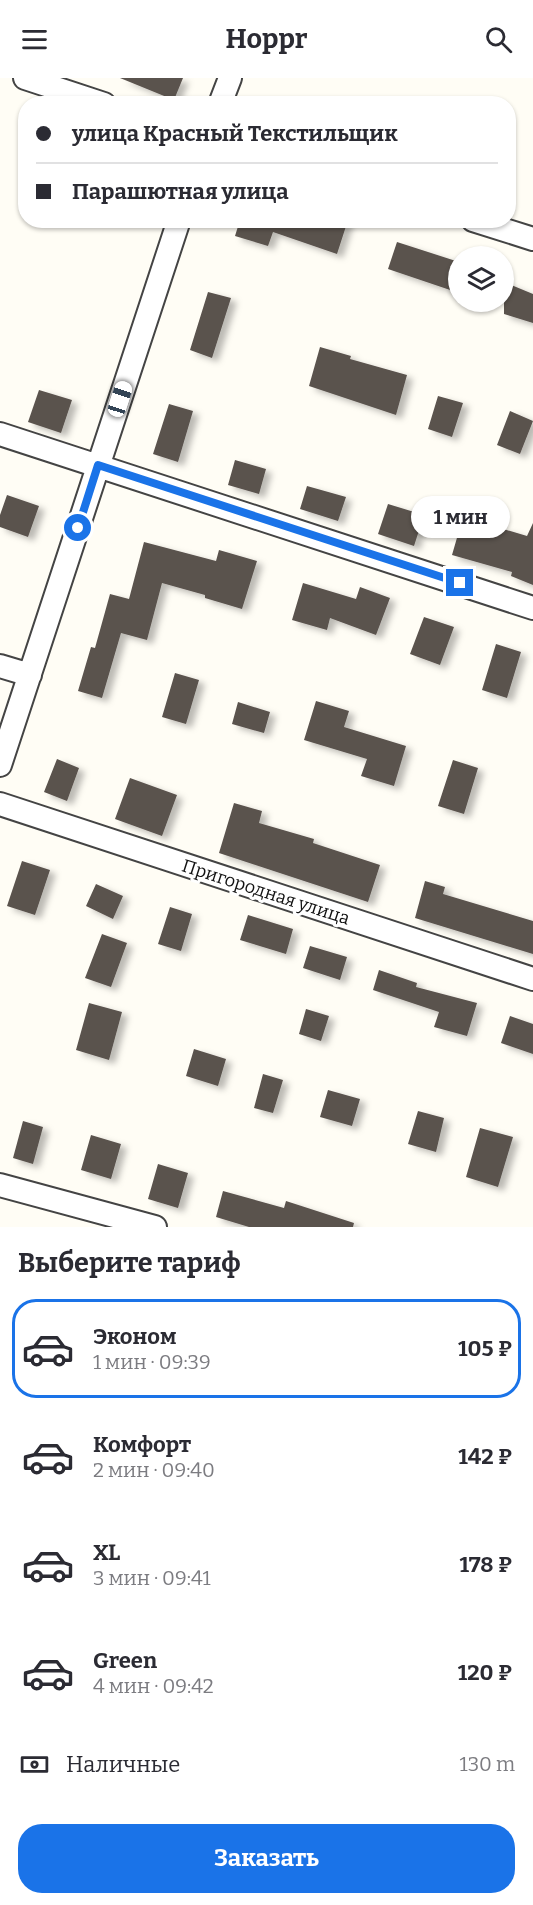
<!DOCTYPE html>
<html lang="ru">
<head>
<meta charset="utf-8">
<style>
	:root { --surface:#fff; --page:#f7f7f7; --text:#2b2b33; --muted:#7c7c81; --line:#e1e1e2; --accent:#1a73e8 }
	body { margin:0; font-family:Bitter,serif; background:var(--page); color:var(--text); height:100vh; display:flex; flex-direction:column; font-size:22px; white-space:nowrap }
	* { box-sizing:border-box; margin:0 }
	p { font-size:20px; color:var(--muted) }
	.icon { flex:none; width:33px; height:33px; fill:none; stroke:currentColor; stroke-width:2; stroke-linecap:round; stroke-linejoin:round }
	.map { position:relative; height:1149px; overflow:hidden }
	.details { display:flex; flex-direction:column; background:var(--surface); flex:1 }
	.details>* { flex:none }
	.guide { position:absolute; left:18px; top:18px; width:498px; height:132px; border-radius:24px; box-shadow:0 2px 4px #0004; display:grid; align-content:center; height:132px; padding:0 18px; background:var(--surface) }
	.controls { position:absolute; left:448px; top:168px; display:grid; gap:12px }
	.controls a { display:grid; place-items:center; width:66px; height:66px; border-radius:50%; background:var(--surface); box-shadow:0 2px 4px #0004; font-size:30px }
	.end { position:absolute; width:27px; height:27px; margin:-14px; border:8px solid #1a73e8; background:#fff; box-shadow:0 0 0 3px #fff }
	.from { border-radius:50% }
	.bubble { position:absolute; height:42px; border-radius:21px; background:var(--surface); box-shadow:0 2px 4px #0004; font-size:20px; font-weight:700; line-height:42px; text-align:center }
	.car { position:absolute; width:18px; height:36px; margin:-18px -9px; border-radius:8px; box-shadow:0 0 4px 2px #0007; background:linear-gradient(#fff 24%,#345 0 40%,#fff 0 76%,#345 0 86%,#fff 0) }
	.guide b { display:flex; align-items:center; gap:21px; height:57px; font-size:22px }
	.guide b+b { border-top:2px solid var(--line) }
	.guide i { width:15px; height:15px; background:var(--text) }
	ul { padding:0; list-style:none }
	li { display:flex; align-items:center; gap:18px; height:99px; margin:0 12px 9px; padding:0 6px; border:3px solid transparent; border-radius:24px }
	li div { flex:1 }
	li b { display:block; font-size:22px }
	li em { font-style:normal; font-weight:700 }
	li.current { border-color:var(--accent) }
	li>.icon { width:54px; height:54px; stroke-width:1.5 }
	h2 { padding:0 18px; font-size:27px; line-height:72px }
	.pay { display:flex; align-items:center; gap:15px; height:66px; padding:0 18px; font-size:22px }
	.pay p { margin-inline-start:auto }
	.button { display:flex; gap:12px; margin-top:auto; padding:12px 18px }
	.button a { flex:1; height:69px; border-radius:24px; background:var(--accent); color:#fff; font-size:24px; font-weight:700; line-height:69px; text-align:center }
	header { display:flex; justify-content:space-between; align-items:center; height:78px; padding:0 18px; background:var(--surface); font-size:27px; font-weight:700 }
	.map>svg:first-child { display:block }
	.building { fill:#5a524d; filter:url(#shadow) }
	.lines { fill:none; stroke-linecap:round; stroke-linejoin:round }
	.street-casing { stroke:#444; stroke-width:26 }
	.street { stroke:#fff; stroke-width:22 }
	.route { stroke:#1a73e8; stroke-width:8 }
	.labels { text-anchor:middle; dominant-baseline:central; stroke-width:6; stroke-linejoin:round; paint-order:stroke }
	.street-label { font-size:18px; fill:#111; stroke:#fff }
</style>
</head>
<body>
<header><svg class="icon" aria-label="menu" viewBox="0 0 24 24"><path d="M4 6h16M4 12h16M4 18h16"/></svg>Hoppr<svg class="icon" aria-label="search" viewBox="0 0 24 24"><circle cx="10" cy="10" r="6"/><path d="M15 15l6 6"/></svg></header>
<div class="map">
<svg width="533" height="1149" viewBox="0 0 533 1149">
	<defs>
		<filter id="shadow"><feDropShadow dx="6" dy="4" stdDeviation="3" flood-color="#0004"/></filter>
	</defs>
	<rect width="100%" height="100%" fill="#fffdf5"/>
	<!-- building -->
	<path class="building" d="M120,0H183L174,22Z
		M240,142H348L337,176L273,154L268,168L235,158Z
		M397,164L459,184V215L388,191Z
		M504,204L533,216V245L504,236Z
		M208,214L231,220L212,280L190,272Z
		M320,269L351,278L350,281L407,297L396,337L309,308Z
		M39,312L72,322L61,355L28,344Z
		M438,318L463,325L452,359L428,351Z
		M169,326L193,333L178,384L153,376Z
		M510,333L533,343L520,376L497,367Z
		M235,382L266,391L259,416L228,407Z
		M307,408L346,419L338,443L300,431Z
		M7,417L39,428L28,459L0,449V437Z
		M388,426L424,437L414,468L378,456Z
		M463,439L527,458L533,445V507L511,498L512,494L452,477Z
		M144,464L216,483L219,472L257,483L242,531L205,520V517L162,505L147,562L121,555L102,620L78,613L91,569L95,570L110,516L129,521Z
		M303,505L356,521L360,509L390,520L376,557L330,540L327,552L292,542Z
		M424,539L454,549L440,587L410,576Z
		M496,566L521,574L507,620L482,612Z
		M175,595L199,602L186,646L162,639Z
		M316,623L349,633L344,649L406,668L394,708L361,698L367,681L304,662Z
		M238,624L270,634L264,655L232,646Z
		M57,681L79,690L67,723L44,714Z
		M453,682L478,690L464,736L438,728Z
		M130,700L177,717L162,758L115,741Z
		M234,725L262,733L259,745L314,761L313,765L380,787L368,824L219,775Z
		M22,783L50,792L35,837L7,828Z
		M425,803L445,809L443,816L533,843V876L415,840Z
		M96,806L123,818L113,841L86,828Z
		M170,829L192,836L181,873L158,866Z
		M248,837L293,851L286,876L240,862Z
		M102,856L127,865L111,909L85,900Z
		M310,868L347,879L340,902L303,890Z
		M379,892L417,905L416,909L477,925L467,958L434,949L439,934L373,912Z
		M89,925L122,934L109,982L76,972Z
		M306,931L329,938L321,963L299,956Z
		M510,938L533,946V976L501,965Z
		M194,971L226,981L218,1008L186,998Z
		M263,996L283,1002L273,1035L254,1030Z
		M328,1012L360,1021L352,1048L320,1039Z
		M418,1033L444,1040L436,1074L408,1066Z
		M23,1043L43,1049L33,1086L13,1080Z
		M480,1050L513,1059L498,1109L466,1099Z
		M91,1057L121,1066L111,1101L81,1092Z
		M158,1086L188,1095L178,1130L148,1121Z
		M223,1113L284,1130L286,1123L354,1145L353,1149H249L216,1139Z"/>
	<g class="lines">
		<defs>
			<path id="street" d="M25,0L104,26
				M220,26L230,0
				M473,142L533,161
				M0,356L533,530
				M0,588L30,597
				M0,687L179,142
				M0,726L533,901
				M0,1107L155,1149"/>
		</defs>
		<!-- street casing -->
		<use href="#street" class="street-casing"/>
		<!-- street -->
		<use href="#street" class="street"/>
	</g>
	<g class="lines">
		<!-- route -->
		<path class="route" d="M78,450L98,387L460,505"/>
	</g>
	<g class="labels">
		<!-- street labels -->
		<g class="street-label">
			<text transform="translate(266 814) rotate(18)">Пригородная улица</text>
		</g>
	</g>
</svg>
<div class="controls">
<a><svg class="icon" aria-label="layers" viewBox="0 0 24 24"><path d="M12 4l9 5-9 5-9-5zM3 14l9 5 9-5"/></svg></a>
</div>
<i class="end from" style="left:78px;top:450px"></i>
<i class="end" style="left:460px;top:505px"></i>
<div class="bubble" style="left:411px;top:418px;width:99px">1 мин</div>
<i class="car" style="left:120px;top:321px;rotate:18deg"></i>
<div class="guide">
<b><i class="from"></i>улица Красный Текстильщик</b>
<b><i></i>Парашютная улица</b>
</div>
</div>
<section class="details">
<h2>Выберите тариф</h2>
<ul>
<li class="current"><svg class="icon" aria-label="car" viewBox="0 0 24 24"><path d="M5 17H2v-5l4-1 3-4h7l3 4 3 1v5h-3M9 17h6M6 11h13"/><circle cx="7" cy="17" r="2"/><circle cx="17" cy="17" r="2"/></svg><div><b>Эконом</b><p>1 мин · 09:39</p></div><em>105 ₽</em></li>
<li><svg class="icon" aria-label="car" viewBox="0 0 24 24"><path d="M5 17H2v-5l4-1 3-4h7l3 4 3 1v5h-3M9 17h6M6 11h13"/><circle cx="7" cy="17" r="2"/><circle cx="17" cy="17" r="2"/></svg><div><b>Комфорт</b><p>2 мин · 09:40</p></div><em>142 ₽</em></li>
<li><svg class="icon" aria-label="car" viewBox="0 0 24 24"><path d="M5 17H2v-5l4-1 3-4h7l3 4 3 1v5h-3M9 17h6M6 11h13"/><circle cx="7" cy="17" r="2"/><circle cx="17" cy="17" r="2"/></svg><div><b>XL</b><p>3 мин · 09:41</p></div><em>178 ₽</em></li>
<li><svg class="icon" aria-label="car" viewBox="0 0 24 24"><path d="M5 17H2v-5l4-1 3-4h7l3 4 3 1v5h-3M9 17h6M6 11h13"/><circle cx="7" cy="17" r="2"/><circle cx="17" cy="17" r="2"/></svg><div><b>Green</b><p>4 мин · 09:42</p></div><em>120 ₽</em></li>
</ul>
<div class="pay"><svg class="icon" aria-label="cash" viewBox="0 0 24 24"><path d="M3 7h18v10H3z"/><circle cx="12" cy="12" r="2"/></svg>Наличные<p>130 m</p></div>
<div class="button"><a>Заказать</a></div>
</section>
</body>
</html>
